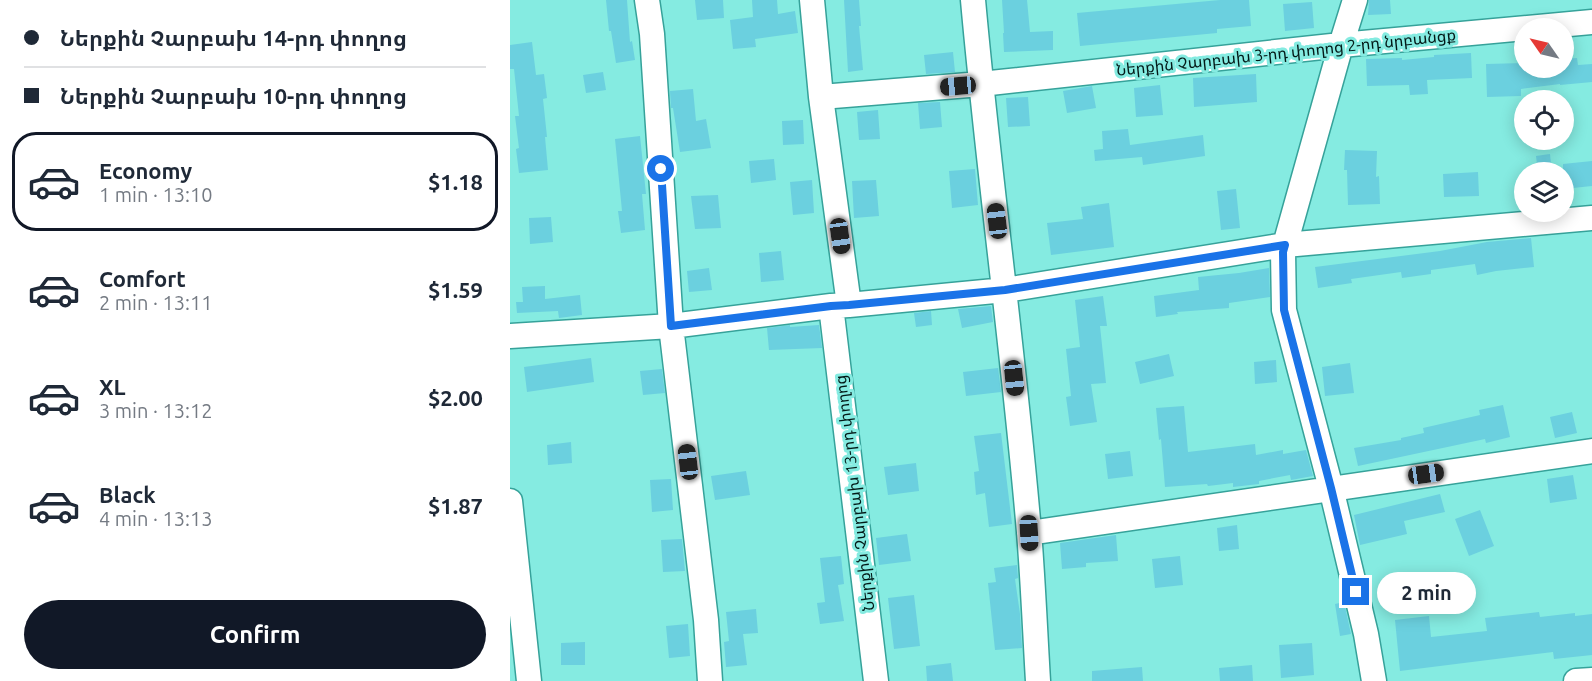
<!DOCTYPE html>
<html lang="en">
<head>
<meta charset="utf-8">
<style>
	:root { --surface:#fff; --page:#f2f2f3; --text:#1f2937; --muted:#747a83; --line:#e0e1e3; --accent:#111827 }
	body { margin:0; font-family:Ubuntu,"Noto Sans Armenian",sans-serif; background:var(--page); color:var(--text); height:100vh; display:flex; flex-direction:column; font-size:22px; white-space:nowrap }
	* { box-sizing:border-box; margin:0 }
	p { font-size:20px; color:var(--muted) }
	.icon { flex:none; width:33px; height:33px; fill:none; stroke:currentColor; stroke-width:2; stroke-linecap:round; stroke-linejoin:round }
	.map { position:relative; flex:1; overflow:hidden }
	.details { display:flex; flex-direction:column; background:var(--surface); width:510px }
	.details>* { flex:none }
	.hud { display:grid; align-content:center; height:132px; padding:0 24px; background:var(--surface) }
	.needle { width:39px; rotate:304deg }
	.fabs { position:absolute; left:1004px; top:18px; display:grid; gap:12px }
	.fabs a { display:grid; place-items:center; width:60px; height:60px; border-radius:50%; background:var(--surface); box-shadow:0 3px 15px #0003; font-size:30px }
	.end { position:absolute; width:27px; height:27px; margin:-14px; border:8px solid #1a73e8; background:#fff; box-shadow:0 0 0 3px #fff }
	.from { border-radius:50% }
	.bubble { position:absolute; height:42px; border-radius:21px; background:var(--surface); box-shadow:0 3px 15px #0003; font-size:20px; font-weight:700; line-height:42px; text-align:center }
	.car { position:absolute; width:18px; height:36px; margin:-18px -9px; border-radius:8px; box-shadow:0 0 4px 2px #0007; background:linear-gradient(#222 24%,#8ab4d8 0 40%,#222 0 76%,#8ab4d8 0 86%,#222 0) }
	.hud b { display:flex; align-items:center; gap:21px; height:57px; font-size:22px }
	.hud b+b { border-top:2px solid var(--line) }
	.hud i { width:15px; height:15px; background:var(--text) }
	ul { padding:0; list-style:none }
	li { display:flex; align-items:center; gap:18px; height:99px; margin:0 12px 9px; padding:0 12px; border:3px solid transparent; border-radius:24px }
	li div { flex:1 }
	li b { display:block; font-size:22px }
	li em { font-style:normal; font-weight:700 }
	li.current { border-color:var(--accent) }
	li>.icon { width:54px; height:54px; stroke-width:1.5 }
	.cta { display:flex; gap:12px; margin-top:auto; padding:12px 24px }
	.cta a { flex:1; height:69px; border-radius:36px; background:var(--accent); color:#fff; font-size:24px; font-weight:700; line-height:69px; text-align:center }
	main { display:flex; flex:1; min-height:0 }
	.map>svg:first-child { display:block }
	.building { fill:#6bd0df }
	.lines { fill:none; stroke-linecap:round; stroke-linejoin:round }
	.minor-casing { stroke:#36a29a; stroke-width:27 }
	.minor { stroke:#fff; stroke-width:24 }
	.route { stroke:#1a73e8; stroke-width:8 }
	.labels { text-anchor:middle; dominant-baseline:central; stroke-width:6; stroke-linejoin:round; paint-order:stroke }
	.street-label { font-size:16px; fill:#031917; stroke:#85ebe1 }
</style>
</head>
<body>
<main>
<section class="details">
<div class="hud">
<b><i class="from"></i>Ներքին Չարբախ 14-րդ փողոց</b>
<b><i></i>Ներքին Չարբախ 10-րդ փողոց</b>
</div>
<ul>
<li class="current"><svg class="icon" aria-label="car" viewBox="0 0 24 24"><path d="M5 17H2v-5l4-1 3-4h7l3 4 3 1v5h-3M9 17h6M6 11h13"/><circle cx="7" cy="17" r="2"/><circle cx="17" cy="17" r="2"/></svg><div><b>Economy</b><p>1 min · 13:10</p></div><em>$1.18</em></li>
<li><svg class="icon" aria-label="car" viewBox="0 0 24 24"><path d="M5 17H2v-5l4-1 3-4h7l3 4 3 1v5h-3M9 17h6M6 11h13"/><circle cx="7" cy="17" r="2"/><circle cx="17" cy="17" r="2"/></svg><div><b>Comfort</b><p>2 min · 13:11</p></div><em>$1.59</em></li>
<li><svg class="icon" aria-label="car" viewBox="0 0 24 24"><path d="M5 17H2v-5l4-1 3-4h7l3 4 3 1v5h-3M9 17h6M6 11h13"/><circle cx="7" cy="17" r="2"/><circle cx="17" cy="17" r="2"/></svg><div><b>XL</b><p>3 min · 13:12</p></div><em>$2.00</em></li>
<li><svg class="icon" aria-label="car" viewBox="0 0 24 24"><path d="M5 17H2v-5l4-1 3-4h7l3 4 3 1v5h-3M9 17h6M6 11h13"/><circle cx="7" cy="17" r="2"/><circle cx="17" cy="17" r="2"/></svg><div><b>Black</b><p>4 min · 13:13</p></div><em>$1.87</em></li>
</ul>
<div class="cta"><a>Confirm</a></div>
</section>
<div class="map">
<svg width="1082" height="681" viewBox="0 0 1082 681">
	<rect width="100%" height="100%" fill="#85ebe1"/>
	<!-- building -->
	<path class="building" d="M96,0H117L120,42L122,41L125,60L106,63L101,31H99Z
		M185,0H213L214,18L187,20Z
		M242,0H267L268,14L285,11L288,33L245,39L246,47L223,49L220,20L243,17Z
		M334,0H349L351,26H349L353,70L338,72Z
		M492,0H517L520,32L543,31V50L494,52L493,33H494Z
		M710,0H739L741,26L707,29V33L570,46L567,13Z
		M859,0H880L881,14L858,15Z
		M802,2L804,28L775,31L773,4Z
		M22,42L26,75L34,74L37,98L33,99L37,137H35L38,170L9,173L6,149L9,148L5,116H9L4,69H0V45Z
		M443,52L445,72L416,74L414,55Z
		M961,53L962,78L917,80L918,94L900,95L899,85L857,86L856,59L892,58V60L924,57V55Z
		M1067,58L1068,65L1082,64V82L1050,85V84L1011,89V96L977,97L976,64L1014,63V68H1053V59Z
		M93,72L96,90L76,93L73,75Z
		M746,74L747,102L684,107L683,78Z
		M650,85L653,115L626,117L624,88Z
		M582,86L586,108L557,113L553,91Z
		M183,89L186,121L196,119L201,148L170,152L163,108H161L160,91Z
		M518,97L520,126L498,127L496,98Z
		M430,102L432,127L410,129L408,103Z
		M368,110L370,139L349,140L347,112Z
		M293,120L294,144L273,145L272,121Z
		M618,129L620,145L693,135L695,156L633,165L632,157L585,161L584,150L593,149L592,131Z
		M130,136L136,194H132L135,230L111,233L108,211H112L105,139Z
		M835,150L867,151L866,177L869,176L870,204L838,205L837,170H834Z
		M1040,154L1042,172H1028L1026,156Z
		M264,159L266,180L241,183L239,161Z
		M1082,161V186L1053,189V164Z
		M465,169L468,205L442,208L439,171Z
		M968,172L969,196L934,197L933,174Z
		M302,180L304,213L283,215L280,182Z
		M366,180L369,216L344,218L342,181Z
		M726,189L730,228L711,230L707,191Z
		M208,195L211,228L185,229L181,196Z
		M599,203L604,247L541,255L537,223L573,219L571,207Z
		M41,217L43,242L20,244L19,218Z
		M1021,238L1024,267L986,271L967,275L965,264L921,270V274L892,278L891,272L841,279L842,283L808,288L805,267L930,251L977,242Z
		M271,251L274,280L251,282L249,253Z
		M199,268L202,290L179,292L177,271Z
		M759,268L760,297L719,303V308L667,312L668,314L646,317L644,296L689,290L688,277L729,273Z
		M35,286V299L70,295L72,315L49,318L48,311L7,313L6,302H13L12,287Z
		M593,296L597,326H590L596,383L581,384L587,422L560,426L556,397L561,396L556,349L570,347L565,300Z
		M481,306L483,322L452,328L448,309Z
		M421,311L422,325L406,327L404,313Z
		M280,325V327L309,325L312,348L259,350L257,328Z
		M659,354L664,376L630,384L625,362Z
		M81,358L84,382L17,392L14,367Z
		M766,360L767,382L745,384L744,362Z
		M840,363L844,393L815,396L812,367Z
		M488,368L491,392L456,396L453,372Z
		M152,369L155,393L133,395L130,371Z
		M993,405L1000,437L976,443L975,439L848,466L844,448L891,440V438L914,433L913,428L970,415L969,410Z
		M674,406L678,452L745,444L746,455L773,450V454L796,450L803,476L781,480L780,475L749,481V484L723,487V483L698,486L697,484L655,487L651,439L649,440L646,408Z
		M1062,412L1067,433L1045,438L1040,417Z
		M491,433L502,524L479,527L475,493L466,495L464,472L469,471L464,436Z
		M61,442L62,463L38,465L37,445Z
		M620,451L623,476L598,479L595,454Z
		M406,463L409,491L378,495L374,467Z
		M236,471L240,495L205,500L201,476Z
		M1063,475L1067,499L1040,503L1037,479Z
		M161,479L163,510L142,512L140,480Z
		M930,494L935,512L894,521L897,534L850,545L844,515Z
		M970,510L984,546L959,556L945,519Z
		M727,525L729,549L709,551L707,528Z
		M397,534L401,561L369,565L366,538Z
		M606,535L608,561L576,563V567L552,569L550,543Z
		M172,539L175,571L153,572L151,540Z
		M331,556L334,584L328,585L334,621L310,624L307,603L315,602L310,558Z
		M670,556L673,585L645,588L642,559Z
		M507,565L508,578L505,579L510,614L512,648L485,650L478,583L486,582L484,568Z
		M404,595L410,646L384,649L378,598Z
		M834,602L841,634L830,636L825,604Z
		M246,609L248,633L233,634L237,665L216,667L214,642L219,641L216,612Z
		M1029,612L1030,617L1065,613V616L1082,614V655L1044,659L1043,652L890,671L885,620L919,616L921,637L977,631L975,618Z
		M178,624L180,656L159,658L156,626Z
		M75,642V665H51V643Z
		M802,643L804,675L771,678L769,645Z
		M441,663L443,681H417L416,666Z
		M742,665L743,681H710L709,668Z
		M632,667L633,681H582V671Z"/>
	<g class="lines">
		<defs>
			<path id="minor" d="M137,0L142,34L161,326L196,620L200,681
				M302,0L311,97L339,305
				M463,0C479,178 504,354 519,532C523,581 525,631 528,681
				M845,0L831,45L773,252L774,310L821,488L856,634L864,681
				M311,97L471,84L831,45L1082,22
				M321,306L366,681
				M0,336L161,326L321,306L339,305L495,290L775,245L1082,218
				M0,501L19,681
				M519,533L1082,451
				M1066,681L1082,680"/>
		</defs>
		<!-- minor casing -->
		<use href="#minor" class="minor-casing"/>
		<!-- minor -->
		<use href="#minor" class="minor"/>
	</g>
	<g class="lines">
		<!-- route -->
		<path class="route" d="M151,169L161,326L321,306L339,305L495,290L775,245L773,252L774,310L821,488L846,592"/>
	</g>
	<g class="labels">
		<!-- street labels -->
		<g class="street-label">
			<text transform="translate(776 52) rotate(-6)">Ներքին Չարբախ 3-րդ փողոց 2-րդ նրբանցք</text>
			<text transform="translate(344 493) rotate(-97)">Ներքին Չարբախ 13-րդ փողոց</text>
		</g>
	</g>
</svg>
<div class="fabs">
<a><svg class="needle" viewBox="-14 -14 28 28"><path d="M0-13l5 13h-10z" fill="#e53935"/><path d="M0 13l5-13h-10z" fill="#747a83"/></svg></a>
<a><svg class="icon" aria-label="locate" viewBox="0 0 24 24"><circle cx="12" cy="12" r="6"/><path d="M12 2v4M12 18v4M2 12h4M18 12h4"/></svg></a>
<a><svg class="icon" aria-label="layers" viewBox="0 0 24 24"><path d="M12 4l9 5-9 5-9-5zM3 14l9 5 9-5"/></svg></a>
</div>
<i class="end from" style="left:151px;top:169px"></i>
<i class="end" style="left:846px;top:592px"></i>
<div class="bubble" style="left:867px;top:572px;width:99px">2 min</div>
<i class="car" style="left:448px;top:86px;rotate:265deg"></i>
<i class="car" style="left:487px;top:221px;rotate:353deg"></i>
<i class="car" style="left:330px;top:236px;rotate:172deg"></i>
<i class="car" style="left:504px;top:378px;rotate:174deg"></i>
<i class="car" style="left:178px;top:462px;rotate:353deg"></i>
<i class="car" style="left:916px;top:474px;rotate:82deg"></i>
<i class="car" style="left:519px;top:533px;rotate:177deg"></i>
</div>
</main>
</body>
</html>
